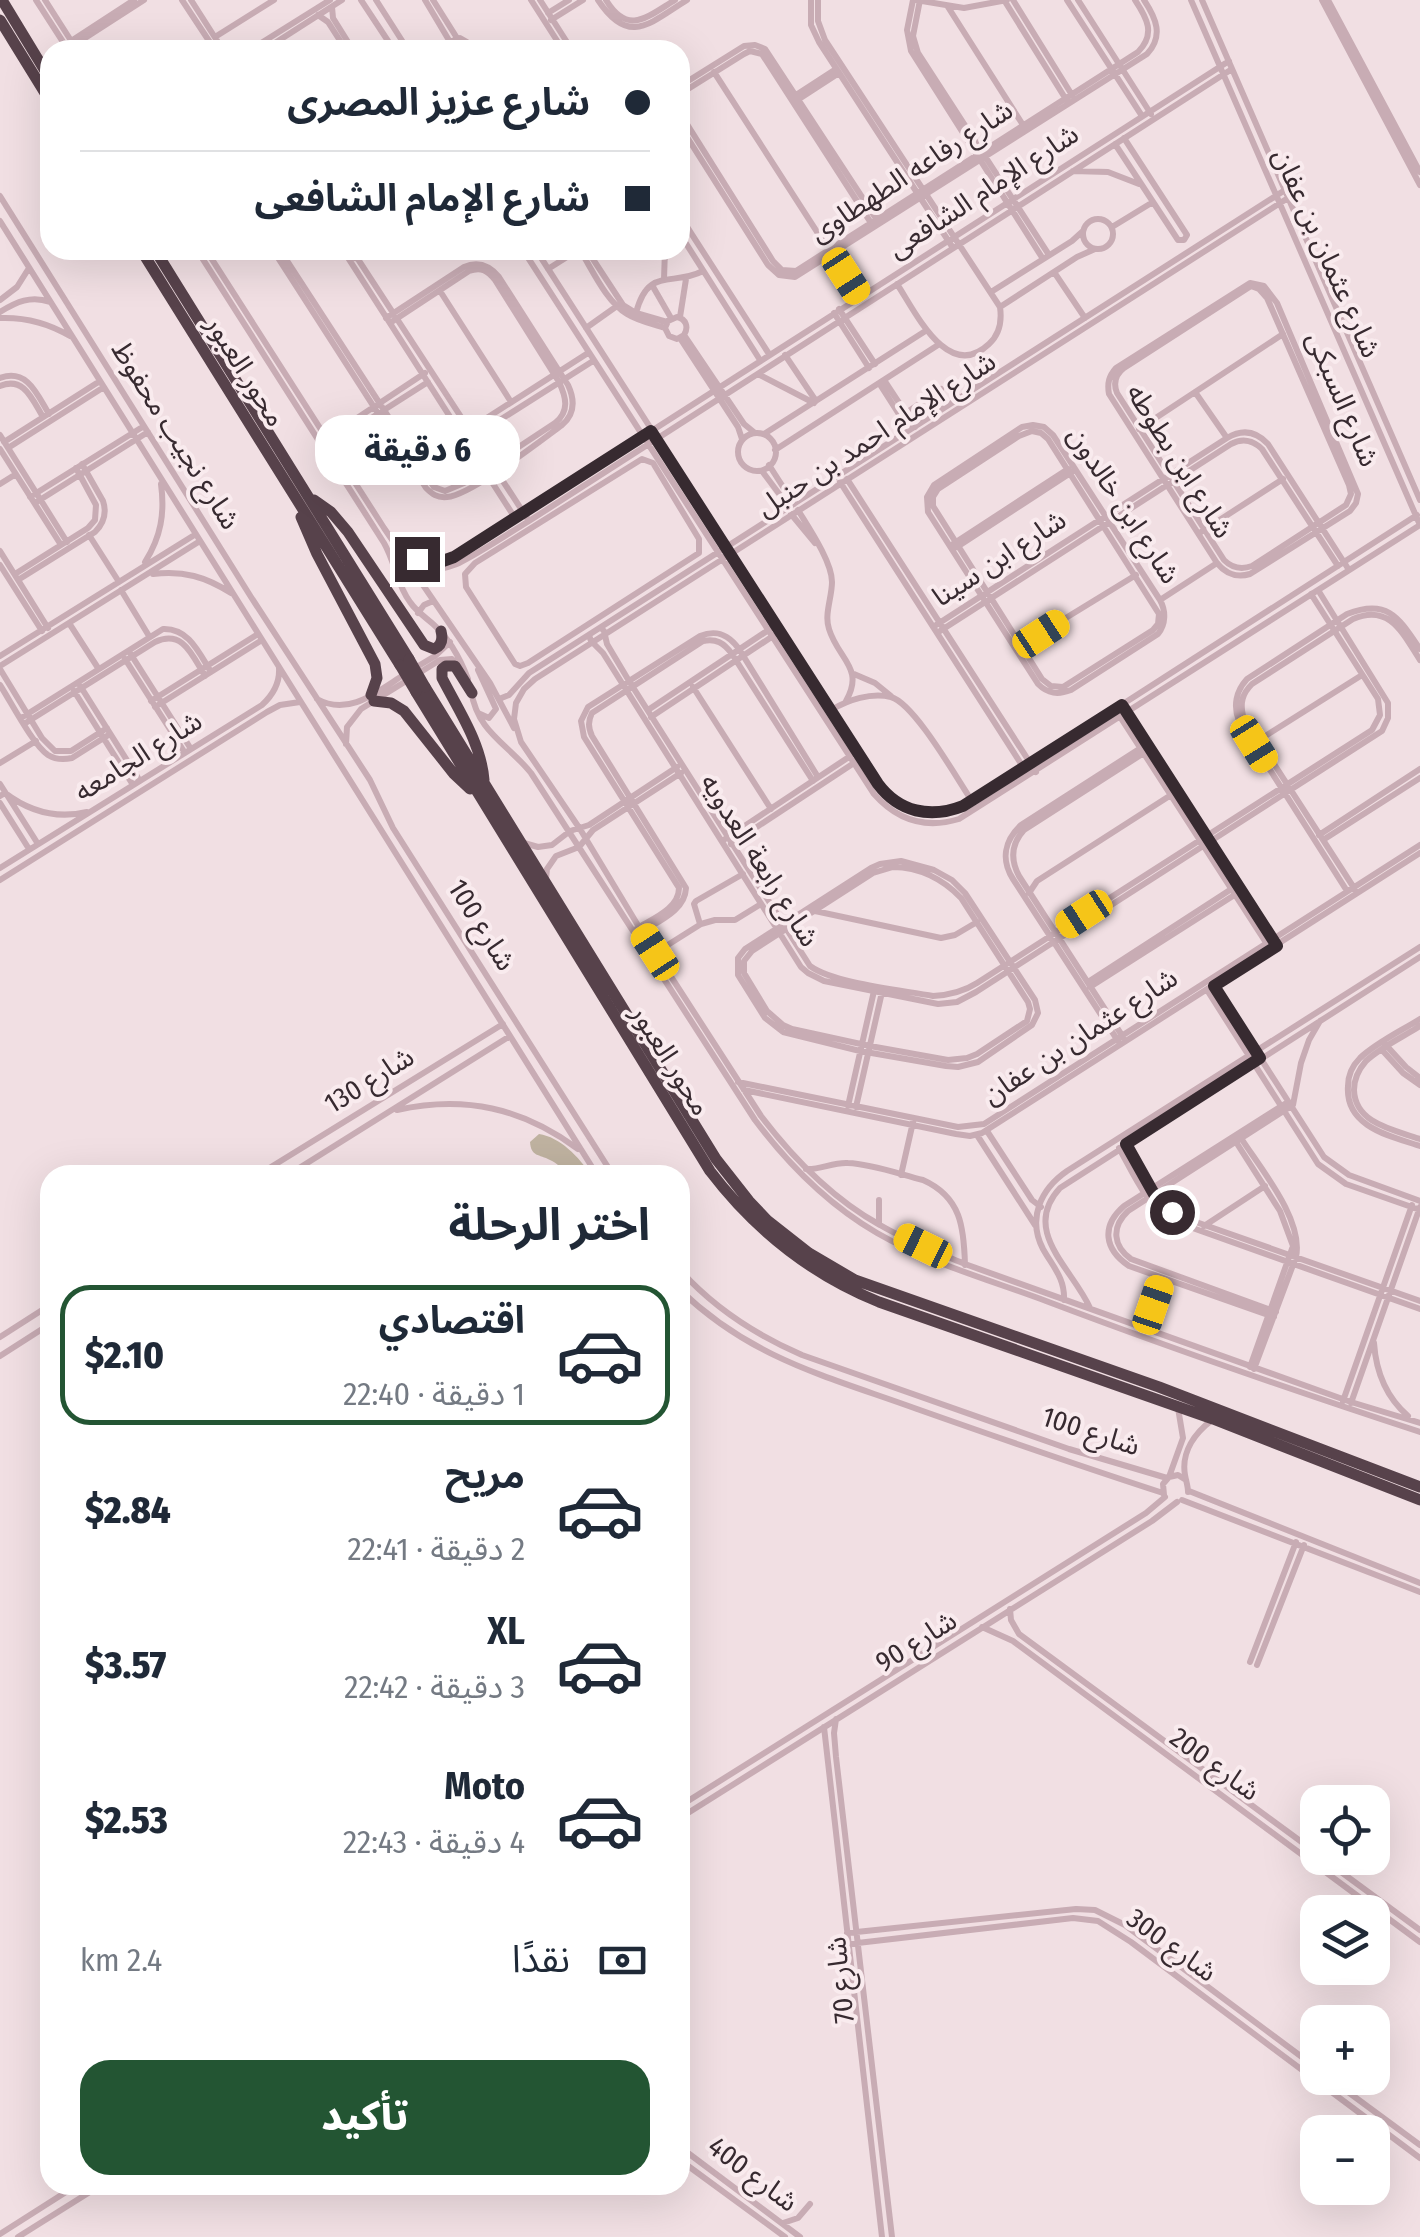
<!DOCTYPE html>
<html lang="ar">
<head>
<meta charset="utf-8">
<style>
	:root { --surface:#fff; --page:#f2f2f3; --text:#1f2937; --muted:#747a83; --line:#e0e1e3; --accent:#235533 }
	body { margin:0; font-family:"Fira Sans Condensed","Noto Sans Arabic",sans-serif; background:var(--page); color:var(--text); direction:rtl; height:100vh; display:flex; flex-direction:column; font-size:38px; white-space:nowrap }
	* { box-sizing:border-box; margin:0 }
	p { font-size:32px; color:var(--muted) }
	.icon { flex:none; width:55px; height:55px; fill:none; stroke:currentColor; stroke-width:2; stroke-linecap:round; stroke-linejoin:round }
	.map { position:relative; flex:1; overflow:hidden; direction:ltr }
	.details { position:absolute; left:40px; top:1165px; width:650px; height:1030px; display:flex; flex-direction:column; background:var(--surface); border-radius:30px; box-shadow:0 10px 40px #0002; direction:rtl }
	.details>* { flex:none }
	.banner { position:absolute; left:40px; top:40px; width:650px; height:220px; border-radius:30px; box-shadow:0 10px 40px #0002; direction:rtl; display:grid; align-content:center; height:220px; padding:0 40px; background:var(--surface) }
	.buttons { position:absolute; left:1300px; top:1785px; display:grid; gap:20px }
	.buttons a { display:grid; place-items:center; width:90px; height:90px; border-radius:20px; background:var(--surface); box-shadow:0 10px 40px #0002; font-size:50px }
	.end { position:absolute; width:45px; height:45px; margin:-22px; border:12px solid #372a30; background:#fff; box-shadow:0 0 0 5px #fff }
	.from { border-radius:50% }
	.bubble { position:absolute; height:70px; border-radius:30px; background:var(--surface); box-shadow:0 10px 40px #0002; font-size:32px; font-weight:800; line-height:70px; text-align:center; direction:rtl }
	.car { position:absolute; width:30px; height:60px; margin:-30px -15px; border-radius:12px; box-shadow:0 0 8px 2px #0007; background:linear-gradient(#f5c518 24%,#345 0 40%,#f5c518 0 76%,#345 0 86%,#f5c518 0) }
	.banner b { display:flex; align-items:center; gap:35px; height:95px; font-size:38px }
	.banner b+b { border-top:2px solid var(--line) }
	.banner i { width:25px; height:25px; background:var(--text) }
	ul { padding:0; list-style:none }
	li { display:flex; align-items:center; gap:30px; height:140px; margin:0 20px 15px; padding:0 20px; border:5px solid transparent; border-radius:30px }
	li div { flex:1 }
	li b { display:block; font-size:38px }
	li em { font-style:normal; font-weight:800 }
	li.active { border-color:var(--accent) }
	li>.icon { width:90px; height:90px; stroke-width:1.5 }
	h2 { padding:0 40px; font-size:45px; line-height:120px }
	.pay { display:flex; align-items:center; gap:25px; height:110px; padding:0 40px; font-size:38px }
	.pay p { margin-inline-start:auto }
	.cta { display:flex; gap:20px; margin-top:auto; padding:20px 40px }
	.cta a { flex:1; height:115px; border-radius:30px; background:var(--accent); color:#fff; font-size:40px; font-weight:800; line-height:115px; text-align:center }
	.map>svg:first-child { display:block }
	.green { fill:#bfb2a0 }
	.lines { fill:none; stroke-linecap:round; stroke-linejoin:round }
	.minor { stroke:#c8acb4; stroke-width:6 }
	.highway { stroke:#57424b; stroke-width:11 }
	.highway-bridge { stroke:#57424b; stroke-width:11 }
	.route { stroke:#372a30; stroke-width:12 }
	.labels { text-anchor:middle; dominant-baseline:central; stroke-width:8; stroke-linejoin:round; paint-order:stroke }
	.street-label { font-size:28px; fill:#372a30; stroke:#f9ebee }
</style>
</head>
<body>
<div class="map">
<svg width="1420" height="2237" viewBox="0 0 1420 2237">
	<rect width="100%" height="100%" fill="#f1dfe3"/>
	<!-- green -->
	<path class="green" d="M539,1134C560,1137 579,1157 591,1175H567C563,1169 557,1163 550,1160C539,1154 531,1157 530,1142Z"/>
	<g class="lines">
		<!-- minor -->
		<path class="minor" d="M36,0L65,45
			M45,0L77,50
			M182,0L215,50
			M191,0L223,50
			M361,0L394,50
			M376,0L408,50
			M425,0L450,42
			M433,0L457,38
			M531,0L563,50
			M540,0L572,50
			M598,0C629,47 650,23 687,0
			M606,0C628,36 647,17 675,0
			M811,0V25L819,42L953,248
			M818,0V21L825,40L1000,307C1002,321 1000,334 989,344C948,383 915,311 897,284
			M913,0L907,30L911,51L1043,259
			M916,0L964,8L1007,0
			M920,0L913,36L918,53L1049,255
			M1004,0L1067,101
			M1013,0L1072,95
			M1067,0L1142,116
			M1078,0L1151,114
			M1202,0L1420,500
			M1322,0L1420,185
			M1328,0L1420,172
			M332,7L333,18L353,50
			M948,7L1023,125
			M548,13L569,0
			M318,15L328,22L346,50
			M551,20L583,0
			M215,37L274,0
			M65,45L134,0
			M470,48L498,50
			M68,49L144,0
			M250,50L330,0
			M264,50L342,0
			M448,50L452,41L460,38L467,42L470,50
			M714,72L859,297
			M680,86L744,46L755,45L765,49L877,220
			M680,94L744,54L750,51L762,54L873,226
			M796,95L836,69
			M799,99L839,73
			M680,113L773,261L782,270L796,271L1138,52C1156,34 1147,18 1135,0
			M680,126L768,265L779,275L795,277L1147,54C1164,36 1156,18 1144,0
			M1115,144L1178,240H1184L1187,235L1124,138
			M1073,171L1108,172L1139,184
			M0,196L251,597L370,780L393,828L613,1175
			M1288,198L535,679L524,689L516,703L514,719L521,742L580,829L639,927L761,1116C793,1158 833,1199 880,1225C907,1241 936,1252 965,1264L1351,1402L1420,1423
			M680,216L769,354
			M1083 234a15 15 0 1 1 30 0a15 15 0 1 1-30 0Z
			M0,221L597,1175
			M1112,227L1153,202
			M680,234L760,360
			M197,250L384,543C395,562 397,585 410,602C416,611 425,617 433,624C450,639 460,658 468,679
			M206,250L384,528L490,683L514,728
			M273,250L426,488C432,494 437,498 447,497C471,495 540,441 562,425C575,414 575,400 568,385L499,277C489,265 478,261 464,267L386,318
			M280,250L434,487L445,491L464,483L555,423C570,411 566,397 559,382L495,280C487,270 481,267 469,271L390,323
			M343,250L515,518
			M352,250L529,521
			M523,250L874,794C897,820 926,829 959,819L1420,525L1191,0
			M536,250L879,783C902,815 938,820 972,801L1417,515
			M580,250C593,271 606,301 627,314C638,321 653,324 665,328
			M587,250L623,305L636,313L667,322
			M355,258L367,250
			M548,269L578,250
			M1054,272L1085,318
			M664,279L665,250
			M1250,283L1264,286L1277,303L1358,494L1356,503L1350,511L1250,574C1236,578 1226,574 1217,563L1109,394C1107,383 1109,376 1116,368Z
			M652,285L671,318
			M1251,286L1259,289L1267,298L1349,485L1351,494L1346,505L1252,566C1241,570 1232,568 1224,560L1117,393C1113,383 1115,375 1124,368Z
			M440,291L511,402
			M991,292L1072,241L1083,231
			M0,300L17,287L29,268
			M1000,307L1077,257L1095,249
			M839,309L875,364
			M0,312C16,302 31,295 50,302
			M636,313C648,266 672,287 703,271
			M834,313L869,368
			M680,317L686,279
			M0,318C26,317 48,323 70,336
			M586,328L617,306
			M684,335L677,339L669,336L665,328L668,321L677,317C686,319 689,327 684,335L744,424L755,433
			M680,338L738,427L742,439
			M785,355L816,401
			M758,374L814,403
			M0,378C27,368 37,394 49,414
			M884,380L915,427
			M879,383L909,430
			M0,386C24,376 32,399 43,417
			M1195,392L1227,438
			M906,413L941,389
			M1033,425L1044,427L1053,435L1160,600C1166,611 1166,624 1158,634L1071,690C1058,695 1048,694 1038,684L928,512L927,497L934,485L1022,427Z
			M1139,429L1283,334
			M468,430L588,353
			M1032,431L1041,433L1048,439L1159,614L1158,624L1153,630L1063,687L1051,686L1042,679L933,506V497L938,489L1019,436Z
			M738 452a19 19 0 1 1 38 0a19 19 0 1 1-38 0Z
			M764,434L927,330
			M0,435L67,542
			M473,437L593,361
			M327,438L425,373
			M4,442L100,381
			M329,445L428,382
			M8,448L104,387
			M0,449L61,545
			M775,450L938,345
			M642,459L653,463L699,539V553L528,663L520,666L515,664L466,587L465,574L475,563Z
			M769,465L794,504
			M762,471L789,507
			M847,479L1036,772
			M840,482L1025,770
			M0,484L16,474
			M30,497L144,426
			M35,503L148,432
			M798,510C809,528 832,562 832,582C832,597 824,615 829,629C838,659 865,668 846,701
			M791,514L815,543
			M1201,532L1283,479
			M89,535L119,582
			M953,544L1068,469
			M957,547L1072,472
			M0,551L48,628
			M403,553C424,563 440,564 461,553L1229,61
			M145,562C161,537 165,513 161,484
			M0,565L42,631
			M15,574L88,528L95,520L96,505L76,468
			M153,574C183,570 206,577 231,593
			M18,580L95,532C104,523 107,513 103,501L82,464
			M423,584L422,577C432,568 447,569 459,563C483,551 506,535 529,521L1232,69
			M121,590L149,636
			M1160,600L1217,563
			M418,613L424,605L433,601
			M69,623L98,668
			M933,627L1227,438C1242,429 1256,431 1268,444L1349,570
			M601,628L604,631L607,644L629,681L810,966C835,984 901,990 933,996C950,995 963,992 977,983L1372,730L1380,715L1378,699L1311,594
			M937,633L1231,444C1242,438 1253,440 1262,449L1338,566
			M589,635L591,641L603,653L801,967L808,973L824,981L938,1004L957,1002L976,992L1382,731L1388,718V703L1318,590
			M1020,646L1136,575
			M130,653L191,749
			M0,656L196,534
			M125,659L185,753
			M0,666L200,541
			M415,668L435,656L450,642
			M0,669L42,738L55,751H71L107,728
			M854,674L875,683L891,696
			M79,684L140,781
			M0,685C11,702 33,745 48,755C56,760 63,760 72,758L110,734
			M693,687L771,809
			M74,691L133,785
			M471,691C478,733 507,743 531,773L755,1120C788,1164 829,1205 877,1233C929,1263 990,1280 1046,1301C1170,1348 1295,1391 1420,1432
			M317,699C349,717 378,691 405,674
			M499,699L509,695L529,673L1285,190
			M151,701L258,634
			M155,707L262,640
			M648,710L776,625
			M831,710C848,700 871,692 891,697C915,704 957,779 972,801
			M1126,711L1274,940
			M478,713L489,718L496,709L478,670
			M1119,715L1267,944
			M651,717L773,636
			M21,718L163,629C189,628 199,653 211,672
			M24,724L155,642C183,629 192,655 205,676
			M1259,740L1362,675
			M346,744L347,727L361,709L440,660L452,659L460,667
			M0,763L36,741
			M0,784L38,844
			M0,796L5,793C30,812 57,819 87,812
			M0,803L29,849
			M1319,835L1420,769
			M725,839L858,751
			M1323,840L1420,778
			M524,843L538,847L552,845L570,831L589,825L677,767
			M731,844L854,763
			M901,861L934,870L952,880L965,893L1035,1000L1038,1013L1032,1025L978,1062L958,1067L946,1066L860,1051L783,1032L765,1018L738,975V958L745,949L871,868L880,864Z
			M893,867C919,867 943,879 961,898L1028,1002L1030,1009L1027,1021L977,1054L967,1058L948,1060L870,1046L792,1029L783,1025L767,1011L744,973V961L752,951L873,873Z
			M0,868L262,705C273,695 280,684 279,668
			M546,879L547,869L556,856L579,847L593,830L681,773
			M0,880L267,712L280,705L300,702
			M1347,891L1239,721C1233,706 1236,691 1247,679L1347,614C1388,598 1399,618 1420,649
			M1356,891L1243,716C1240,703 1242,694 1252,684L1353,619C1390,603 1403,634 1420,660
			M1029,893L1037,881L1171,795
			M815,911L941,938L955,935L977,922
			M700,924L694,904L696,901L743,874
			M636,929C652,919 679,909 679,888L584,737L581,721L588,707L700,636C717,629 729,635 739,649L818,777
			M640,933C658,921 685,911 686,888L592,736C588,727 588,721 592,713L703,641C716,638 724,643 732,654L813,781
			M655,953L701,924L715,920H735L761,904
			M1088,982L1233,888
			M1214,986L1324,1157L1349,1175L1420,1201
			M1090,987L1236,894
			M1207,990L1318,1164L1346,1184L1420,1210
			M1420,1019C1401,1031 1377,1042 1360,1058C1353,1065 1348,1075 1348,1086C1345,1127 1390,1136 1420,1146
			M1420,1026C1403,1037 1381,1047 1366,1061C1359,1069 1354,1079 1354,1090C1355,1124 1395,1130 1420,1139
			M1123,1037L1019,876C1010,859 1011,844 1024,830L1150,749
			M1118,1041L1013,879C1001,860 1004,841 1021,825L1147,744
			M1385,1044L1406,1067L1420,1078
			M1382,1050L1403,1073L1420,1085
			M738,1082L958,1127L984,1124L1420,845
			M744,1090L956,1134L970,1136L982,1133L1420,853
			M848,1106L874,991
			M856,1107L882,992
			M397,1110C465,1095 522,1108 578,1149
			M987,1131L1032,1200L1041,1207
			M977,1135L1035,1225
			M1239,1135C1259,1167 1304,1219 1296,1257L1254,1369
			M1236,1142L1280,1211L1293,1246L1250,1367
			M1126,1144C1140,1170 1152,1200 1179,1216L1420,1301
			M1119,1148C1134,1175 1146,1205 1173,1221L1420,1309
			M806,1169C820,1170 833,1162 848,1163C872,1164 899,1174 923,1180C961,1197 964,1227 965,1265
			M258,1175L503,1024
			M288,1175L510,1036
			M901,1175L913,1122
			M879,1224V1200
			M1204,1226L1265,1186
			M680,1270C714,1308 756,1335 802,1355L1069,1449L1167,1478
			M680,1290C752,1359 826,1376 917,1409C999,1438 1080,1466 1163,1493
			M1064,1300C1065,1278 1053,1267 1043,1249C1027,1218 1041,1189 1067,1171L1420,947
			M1090,1308C1073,1269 1020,1231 1060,1188L1420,957
			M1276,1312L1131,1259C1113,1246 1111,1227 1128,1211L1293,1105L1301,1063L1309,1040L1320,1021
			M1274,1317L1129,1266C1104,1249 1101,1226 1124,1206L1288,1102
			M1138,1327L1156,1276
			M1144,1329L1162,1278
			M0,1337L50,1305
			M1374,1343C1376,1372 1386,1397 1408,1416
			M0,1356L50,1324
			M1343,1401L1412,1205
			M1351,1403L1420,1207
			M1169,1477L1183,1438L1178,1408
			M1189,1491L1420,1583
			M1188,1492C1188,1486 1186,1481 1185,1475C1181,1452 1195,1433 1212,1420
			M1164,1495L1163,1484L1169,1477L1178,1475L1186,1480
			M1182,1500L1420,1592
			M1010,1609L1011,1620L1019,1634L1318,1854
			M982,1627L1013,1641L1420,1942
			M1250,1662L1296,1542
			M1257,1665L1304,1545
			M836,1719L834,1733L836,1757L892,2237
			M824,1727L882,2237
			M680,1806L1146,1513L1165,1497
			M680,1818L1152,1521L1177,1502
			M1322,1858L1420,1930
			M847,1933L1076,1909L1095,1910L1125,1925L1318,2069
			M849,1944L1073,1918L1098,1921L1131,1942L1420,2158
			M1329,2078L1420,2145
			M680,2147L800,2237
			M680,2160L785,2237
			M783,2223L798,2218L810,2204
			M0,2234L77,2185
			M18,2237L101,2185"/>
		<!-- highway -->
		<path class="highway" d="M2,0L50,79
			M0,20L50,101
			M141,250L400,665
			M155,250L409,659
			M314,500L331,512L348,532L424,645L434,649C442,646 443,639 441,631
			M301,517L317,554L375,664L377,678L371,695
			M425,687L716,1159L749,1201L767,1220L809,1253L855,1280L1159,1387L1420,1487
			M416,692L710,1171C755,1230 810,1274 879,1302L1213,1419L1420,1500
			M472,693L455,666H446L442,669V678C459,711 481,743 484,780
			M374,701L391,703L404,711L454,774L470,789"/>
		<!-- highway-bridge -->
		<path class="highway-bridge" d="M409,659L425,687
			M400,665L416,692"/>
	</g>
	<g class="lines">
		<!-- route -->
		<path class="route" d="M417,559L440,562L454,557L651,431L878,784C899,812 930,819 963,806L1122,705L1277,946L1214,986L1260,1058L1126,1144L1154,1194L1172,1212"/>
	</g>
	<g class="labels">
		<!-- street labels -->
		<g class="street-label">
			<text transform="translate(911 171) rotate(-33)">شارع رفاعه الطهطاوى</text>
			<text transform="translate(983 191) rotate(-33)">شارع الإمام الشافعى</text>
			<text transform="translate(1327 253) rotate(66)">شارع عثمان بن عفان</text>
			<text transform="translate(246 371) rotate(58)">محور العبور</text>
			<text transform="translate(1343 399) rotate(67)">شارع السبكى</text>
			<text transform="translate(876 434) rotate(-33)">شارع الإمام احمد بن حنبل</text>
			<text transform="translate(176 435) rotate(58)">شارع نجيب محفوظ</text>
			<text transform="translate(1180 461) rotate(58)">شارع ابن بطوطه</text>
			<text transform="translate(1124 505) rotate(57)">شارع ابن خالدون</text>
			<text transform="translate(999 558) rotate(-33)">شارع ابن سينا</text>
			<text transform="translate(138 756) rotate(-32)">شارع الجامعه</text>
			<text transform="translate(760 860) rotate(58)">شارع رابعة العدويه</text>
			<text transform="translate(482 925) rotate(58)">شارع 100</text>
			<text transform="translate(1080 1036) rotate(-33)">شارع عثمان بن عفان</text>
			<text transform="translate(671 1060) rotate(58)">محور العبور</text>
			<text transform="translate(369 1080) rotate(-32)">شارع 130</text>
			<text transform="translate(1091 1431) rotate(18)">شارع 100</text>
			<text transform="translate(916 1641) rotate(-32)">شارع 90</text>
			<text transform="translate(1215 1764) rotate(36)">شارع 200</text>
			<text transform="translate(1172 1945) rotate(36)">شارع 300</text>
			<text transform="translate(840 1980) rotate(-96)">شارع 70</text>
			<text transform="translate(753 2174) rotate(37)">شارع 400</text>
		</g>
	</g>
</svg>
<div class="buttons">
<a><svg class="icon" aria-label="locate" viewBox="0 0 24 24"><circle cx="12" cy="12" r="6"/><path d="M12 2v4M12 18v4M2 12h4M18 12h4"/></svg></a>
<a><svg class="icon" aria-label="layers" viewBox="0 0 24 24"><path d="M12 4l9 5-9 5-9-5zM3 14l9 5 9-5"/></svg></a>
<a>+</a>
<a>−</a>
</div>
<i class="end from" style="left:1172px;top:1212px"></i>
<i class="end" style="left:417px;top:559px"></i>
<div class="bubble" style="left:315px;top:415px;width:205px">6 دقيقة</div>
<i class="car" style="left:846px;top:276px;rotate:147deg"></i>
<i class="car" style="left:1041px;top:634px;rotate:57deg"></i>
<i class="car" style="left:1254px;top:744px;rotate:148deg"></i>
<i class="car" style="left:1084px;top:914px;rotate:237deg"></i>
<i class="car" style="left:655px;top:952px;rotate:327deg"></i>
<i class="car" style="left:923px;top:1246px;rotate:296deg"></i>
<i class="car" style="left:1153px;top:1305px;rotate:19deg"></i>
<div class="banner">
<b><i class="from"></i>شارع عزيز المصرى</b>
<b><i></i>شارع الإمام الشافعى</b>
</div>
<section class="details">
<h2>اختر الرحلة</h2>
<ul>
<li class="active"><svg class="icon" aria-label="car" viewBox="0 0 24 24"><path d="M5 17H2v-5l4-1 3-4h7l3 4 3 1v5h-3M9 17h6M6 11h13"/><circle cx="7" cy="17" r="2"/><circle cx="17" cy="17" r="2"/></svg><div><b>اقتصادي</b><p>1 دقيقة · 22:40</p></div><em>$2.10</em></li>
<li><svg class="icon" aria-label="car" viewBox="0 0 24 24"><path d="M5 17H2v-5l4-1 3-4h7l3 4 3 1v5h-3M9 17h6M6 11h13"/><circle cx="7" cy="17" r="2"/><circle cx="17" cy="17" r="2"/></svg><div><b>مريح</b><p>2 دقيقة · 22:41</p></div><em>$2.84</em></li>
<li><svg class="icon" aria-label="car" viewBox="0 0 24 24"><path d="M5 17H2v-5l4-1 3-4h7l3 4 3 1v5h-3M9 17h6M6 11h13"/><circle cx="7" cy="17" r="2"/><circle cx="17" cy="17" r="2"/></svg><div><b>XL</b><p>3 دقيقة · 22:42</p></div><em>$3.57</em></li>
<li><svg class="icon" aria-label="car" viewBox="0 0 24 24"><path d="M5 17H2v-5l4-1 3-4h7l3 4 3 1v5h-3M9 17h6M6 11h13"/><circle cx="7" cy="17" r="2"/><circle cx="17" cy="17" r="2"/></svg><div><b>Moto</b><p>4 دقيقة · 22:43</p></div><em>$2.53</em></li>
</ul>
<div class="pay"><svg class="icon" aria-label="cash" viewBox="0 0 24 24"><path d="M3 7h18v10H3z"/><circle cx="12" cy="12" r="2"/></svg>نقدًا<p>2.4 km</p></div>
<div class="cta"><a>تأكيد</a></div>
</section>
</div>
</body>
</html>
